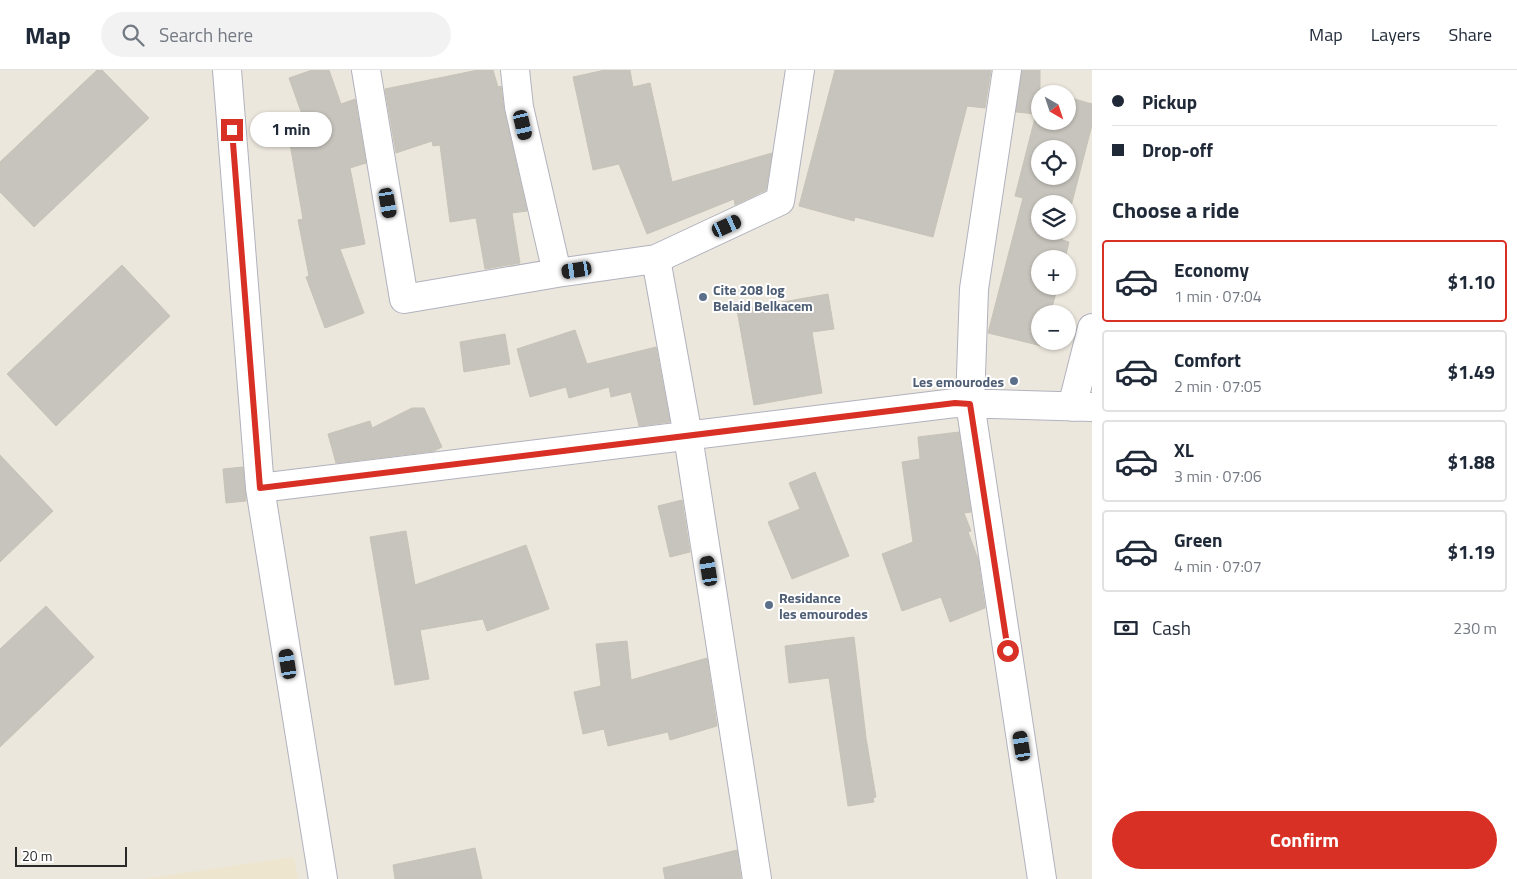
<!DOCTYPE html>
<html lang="en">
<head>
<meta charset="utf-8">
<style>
	:root { --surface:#fff; --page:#f2f2f3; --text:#1f2937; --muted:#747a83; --line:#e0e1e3; --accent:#d93025 }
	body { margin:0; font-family:"Titillium Web",sans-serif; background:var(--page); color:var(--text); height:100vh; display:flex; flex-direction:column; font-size:19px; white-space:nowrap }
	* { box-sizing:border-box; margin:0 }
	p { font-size:16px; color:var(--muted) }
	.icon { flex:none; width:28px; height:28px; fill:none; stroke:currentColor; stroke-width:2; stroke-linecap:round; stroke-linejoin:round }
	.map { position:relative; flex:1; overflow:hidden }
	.sheet { display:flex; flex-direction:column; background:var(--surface); width:425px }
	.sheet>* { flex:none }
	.guide { display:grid; align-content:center; height:110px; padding:0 20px; background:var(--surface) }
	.needle { width:32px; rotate:141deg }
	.controls { position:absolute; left:1031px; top:15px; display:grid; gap:10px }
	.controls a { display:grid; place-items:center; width:45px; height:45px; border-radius:50%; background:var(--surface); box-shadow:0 1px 4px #0004; font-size:25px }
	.scale { position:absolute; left:15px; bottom:12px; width:112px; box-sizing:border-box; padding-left:5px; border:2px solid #2a2a2a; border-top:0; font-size:14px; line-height:18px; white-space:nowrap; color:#2a2a2a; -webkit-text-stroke:4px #fff; paint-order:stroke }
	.end { position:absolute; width:22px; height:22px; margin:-11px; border:6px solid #d93025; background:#fff; box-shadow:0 0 0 2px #fff }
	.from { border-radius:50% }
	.bubble { position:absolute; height:35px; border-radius:18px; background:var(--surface); box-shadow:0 1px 4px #0004; font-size:16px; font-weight:700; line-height:35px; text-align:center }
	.car { position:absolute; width:15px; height:30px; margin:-15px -8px; border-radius:6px; box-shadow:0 0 4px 1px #0007; background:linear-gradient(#222 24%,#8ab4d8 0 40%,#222 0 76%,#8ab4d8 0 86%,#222 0) }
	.guide b { display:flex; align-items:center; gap:18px; height:48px; font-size:19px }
	.guide b+b { border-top:1px solid var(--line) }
	.guide i { width:12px; height:12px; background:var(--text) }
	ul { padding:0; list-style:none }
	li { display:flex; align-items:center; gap:15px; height:82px; margin:0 10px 8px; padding:0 10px; border:2px solid var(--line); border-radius:5px }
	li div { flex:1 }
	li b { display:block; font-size:19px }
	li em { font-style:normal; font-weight:700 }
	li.selected { border-color:var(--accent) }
	li>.icon { width:45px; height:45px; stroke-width:1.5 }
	h2 { padding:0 20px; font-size:22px; line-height:60px }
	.pay { display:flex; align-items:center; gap:12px; height:55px; padding:0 20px; font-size:19px }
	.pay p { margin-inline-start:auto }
	.cta { display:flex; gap:10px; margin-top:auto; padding:10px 20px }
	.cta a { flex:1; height:58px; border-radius:30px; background:var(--accent); color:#fff; font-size:20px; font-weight:700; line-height:58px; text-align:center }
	header { display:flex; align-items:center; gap:30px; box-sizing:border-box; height:70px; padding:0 25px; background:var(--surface); border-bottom:1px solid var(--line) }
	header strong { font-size:24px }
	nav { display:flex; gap:28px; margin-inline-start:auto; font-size:18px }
	.search { width:350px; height:45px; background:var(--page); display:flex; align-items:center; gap:12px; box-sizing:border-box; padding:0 18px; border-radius:28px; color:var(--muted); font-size:19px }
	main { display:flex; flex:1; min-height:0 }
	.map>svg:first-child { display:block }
	.education { fill:#ede5cd }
	.building { fill:#c7c4bd; stroke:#c7c3b7; fill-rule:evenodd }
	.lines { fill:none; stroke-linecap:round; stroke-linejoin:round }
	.minor-casing { stroke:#b1b2bd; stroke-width:30 }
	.minor { stroke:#fff; stroke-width:28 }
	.route { stroke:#d93025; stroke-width:6 }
	.service-dot { fill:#5c6f8a; stroke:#fff; stroke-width:2 }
	.labels { text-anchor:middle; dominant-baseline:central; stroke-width:4; stroke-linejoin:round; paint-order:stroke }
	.service-label { font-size:14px; font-weight:bold; fill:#4e5e75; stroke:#fff; text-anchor:start }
</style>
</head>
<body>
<header>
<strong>Map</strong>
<div class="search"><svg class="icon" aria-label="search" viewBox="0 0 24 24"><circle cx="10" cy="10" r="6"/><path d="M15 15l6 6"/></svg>Search here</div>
<nav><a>Map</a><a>Layers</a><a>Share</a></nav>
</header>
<main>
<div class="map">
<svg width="1092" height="809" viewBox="0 0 1092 809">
	<rect width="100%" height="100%" fill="#ece7dd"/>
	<!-- education -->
	<path class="education" d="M294,787L298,809H143Z"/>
	<!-- building -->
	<path class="building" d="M97,0H102L149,48L34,157L0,122V92Z
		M312,0H329L341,34L355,29L366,93L350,98L365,174L340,179L364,243L325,258L306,207L309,206L298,150L303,149L287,56L304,50L289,8Z
		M478,0H493L498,17L501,16L504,40L527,141L512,143L520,193L485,199L476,148L450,152L440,75L433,76L432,71L396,83L385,19Z
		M605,0H630L633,17L650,13L672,112L772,83L766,120L735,135L734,129L647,164L619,94L593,100L573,7Z
		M835,0H991L985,38L967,36L933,167L855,147L854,151L799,136Z
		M1022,0H1040V51H1068V27L1092,34V55L1068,148V134H1040V161H1064L1062,170L1069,172L1065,189H1040V216H1058L1050,244H1040L1042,276L988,263L1023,128L1015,126L1036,44L1016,42ZM1040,79H1068V106H1040Z
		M122,195L170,246L56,356L7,304Z
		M828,224L834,259L812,262L822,323L754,335L737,240Z
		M575,260L587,294L656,277L670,352L639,356L631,322L611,327L609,317L569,328L566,317L530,327L517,279Z
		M505,264L510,294L464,302L460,272Z
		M412,338H424L442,377L434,381L336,393L328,364L370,351L372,358Z
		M959,362L971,442L964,443L971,461L968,462L978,489L985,538L950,552L941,527L902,541L882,484L913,472L902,392L920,389L918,367Z
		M0,385L53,441L0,492Z
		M243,397L246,431L226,433L223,399Z
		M815,402L849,486L792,509L768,452L800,439L789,413Z
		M682,430L690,482L670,487L658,436Z
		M406,461L415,515L526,475L549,539L487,561L483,549L420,560L429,609L395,615L370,467Z
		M46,536L94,587L0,677V579Z
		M854,567L866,668L876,727L873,728L874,732L848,736L829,608L789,613L785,576Z
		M627,571L631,610L707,588L717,656L670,670L668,662L608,676L604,659L583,664L574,622L601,616L596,574Z
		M475,778L482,809H395L393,795Z
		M737,780L741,809H665L663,798Z"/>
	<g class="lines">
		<defs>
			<path id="minor" d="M227,0L260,418L323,809
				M366,0L404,229L557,203L519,37L515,0
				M1007,0L974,219L970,333L1042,809
				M656,189L780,131L800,0
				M557,203L656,189L688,366L757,809
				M1072,337L1092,258
				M260,418L955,333L1092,337"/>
		</defs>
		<!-- minor casing -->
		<use href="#minor" class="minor-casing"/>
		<!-- minor -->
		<use href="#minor" class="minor"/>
	</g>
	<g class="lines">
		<!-- route -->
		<path class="route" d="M232,60L260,418L955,333L970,334L1008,581"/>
	</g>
	<!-- markers -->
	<g class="service-dot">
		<circle cx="703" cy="227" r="5"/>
		<circle cx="1014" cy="311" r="5"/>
		<circle cx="769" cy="535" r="5"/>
	</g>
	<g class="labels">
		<!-- service labels -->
		<g class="service-label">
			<text x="713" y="219">Cite 208 log<tspan x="713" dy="16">Belaid Belkacem</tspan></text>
			<text x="1004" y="311" text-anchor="end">Les emourodes</text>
			<text x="779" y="527">Residance<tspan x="779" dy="16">les emourodes</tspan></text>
		</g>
	</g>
</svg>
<div class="controls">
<a><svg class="needle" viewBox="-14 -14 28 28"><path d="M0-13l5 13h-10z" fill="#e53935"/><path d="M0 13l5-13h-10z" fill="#747a83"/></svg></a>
<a><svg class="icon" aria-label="locate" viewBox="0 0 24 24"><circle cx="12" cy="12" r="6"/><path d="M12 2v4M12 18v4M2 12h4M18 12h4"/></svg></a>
<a><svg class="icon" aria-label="layers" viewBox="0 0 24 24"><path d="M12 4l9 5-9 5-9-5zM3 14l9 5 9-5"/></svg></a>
<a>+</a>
<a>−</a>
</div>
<div class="scale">20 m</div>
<i class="end from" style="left:1008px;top:581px"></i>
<i class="end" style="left:232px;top:60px"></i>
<div class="bubble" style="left:250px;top:42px;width:82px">1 min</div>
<i class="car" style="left:523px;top:55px;rotate:167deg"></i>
<i class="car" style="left:388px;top:133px;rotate:170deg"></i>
<i class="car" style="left:727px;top:156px;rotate:65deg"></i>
<i class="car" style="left:577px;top:200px;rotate:261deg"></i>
<i class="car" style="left:709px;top:501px;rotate:351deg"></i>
<i class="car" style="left:288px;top:594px;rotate:351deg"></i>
<i class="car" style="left:1022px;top:676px;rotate:351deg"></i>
</div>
<section class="sheet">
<div class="guide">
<b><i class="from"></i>Pickup</b>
<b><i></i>Drop-off</b>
</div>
<h2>Choose a ride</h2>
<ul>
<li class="selected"><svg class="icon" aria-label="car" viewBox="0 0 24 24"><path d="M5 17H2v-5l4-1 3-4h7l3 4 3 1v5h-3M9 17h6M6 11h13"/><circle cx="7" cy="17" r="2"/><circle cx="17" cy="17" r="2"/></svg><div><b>Economy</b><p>1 min · 07:04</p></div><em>$1.10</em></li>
<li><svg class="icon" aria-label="car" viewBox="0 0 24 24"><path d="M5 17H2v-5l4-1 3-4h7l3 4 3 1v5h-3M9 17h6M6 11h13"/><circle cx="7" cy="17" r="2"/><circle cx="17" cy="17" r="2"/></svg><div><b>Comfort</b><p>2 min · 07:05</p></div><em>$1.49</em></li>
<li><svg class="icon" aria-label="car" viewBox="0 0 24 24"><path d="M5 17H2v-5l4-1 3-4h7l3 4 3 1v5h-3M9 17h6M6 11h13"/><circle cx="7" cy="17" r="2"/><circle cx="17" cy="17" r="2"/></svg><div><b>XL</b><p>3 min · 07:06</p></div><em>$1.88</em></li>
<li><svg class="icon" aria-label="car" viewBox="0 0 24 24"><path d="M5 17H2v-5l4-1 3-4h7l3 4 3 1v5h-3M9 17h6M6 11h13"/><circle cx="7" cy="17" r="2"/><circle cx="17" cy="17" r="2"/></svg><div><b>Green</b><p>4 min · 07:07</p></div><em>$1.19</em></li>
</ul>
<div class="pay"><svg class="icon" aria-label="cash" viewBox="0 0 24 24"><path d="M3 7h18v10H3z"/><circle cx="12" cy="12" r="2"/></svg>Cash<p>230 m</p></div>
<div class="cta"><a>Confirm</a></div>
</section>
</main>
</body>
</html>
